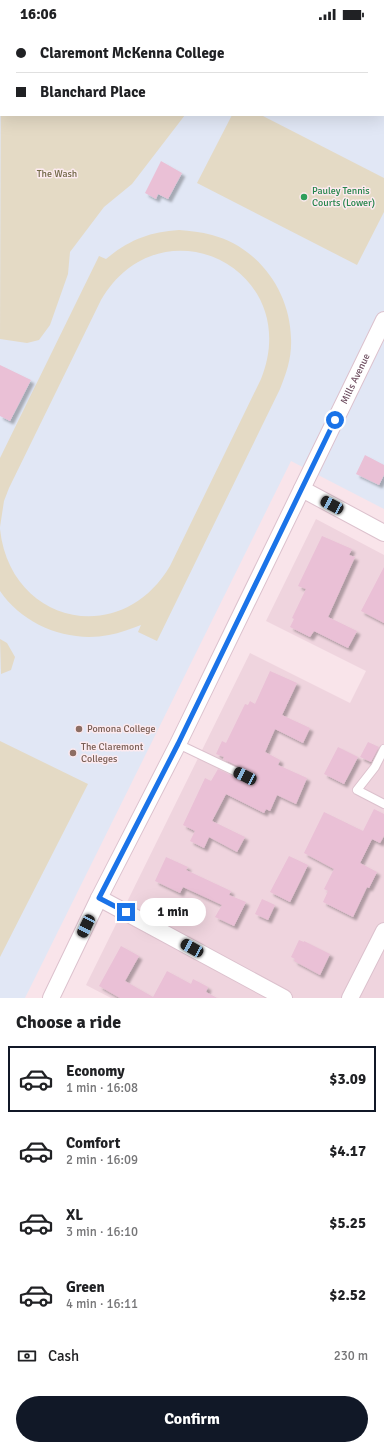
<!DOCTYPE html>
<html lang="en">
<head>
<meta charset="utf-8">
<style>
	:root { --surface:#fff; --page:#f6f6f6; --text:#202124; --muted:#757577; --line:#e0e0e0; --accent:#111827 }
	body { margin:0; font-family:Signika,sans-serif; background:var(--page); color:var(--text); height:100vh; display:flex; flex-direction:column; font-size:15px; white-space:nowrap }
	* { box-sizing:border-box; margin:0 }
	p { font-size:13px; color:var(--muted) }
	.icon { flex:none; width:22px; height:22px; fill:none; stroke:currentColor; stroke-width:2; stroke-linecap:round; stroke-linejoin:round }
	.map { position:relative; height:970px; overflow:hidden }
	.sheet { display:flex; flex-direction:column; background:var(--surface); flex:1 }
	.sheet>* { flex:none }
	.banner { position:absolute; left:0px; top:0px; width:384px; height:88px; box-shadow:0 4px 16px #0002; display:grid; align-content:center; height:88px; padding:0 16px; background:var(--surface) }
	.end { position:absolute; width:18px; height:18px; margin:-9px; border:5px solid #1a73e8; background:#fff; box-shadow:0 0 0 2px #fff }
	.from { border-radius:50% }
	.bubble { position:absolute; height:28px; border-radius:14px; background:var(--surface); box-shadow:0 4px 16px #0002; font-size:13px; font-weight:700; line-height:28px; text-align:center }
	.car { position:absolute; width:12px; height:24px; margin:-12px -6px; border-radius:5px; box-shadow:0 0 3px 1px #0007; background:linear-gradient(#222 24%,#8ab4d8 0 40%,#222 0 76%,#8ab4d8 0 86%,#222 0) }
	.banner b { display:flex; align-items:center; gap:14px; height:38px; font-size:15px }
	.banner b+b { border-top:1px solid var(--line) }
	.banner i { width:10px; height:10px; background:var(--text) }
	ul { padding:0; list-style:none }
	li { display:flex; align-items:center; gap:12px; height:66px; margin:0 8px 6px; padding:0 8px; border:2px solid transparent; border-radius:0px }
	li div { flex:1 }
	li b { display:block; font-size:15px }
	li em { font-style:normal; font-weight:700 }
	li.current { border-color:var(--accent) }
	li>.icon { width:36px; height:36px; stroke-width:1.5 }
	h2 { padding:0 16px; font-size:18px; line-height:48px }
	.pay { display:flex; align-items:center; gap:10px; height:44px; padding:0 16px; font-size:15px }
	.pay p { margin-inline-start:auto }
	.button { display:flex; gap:8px; margin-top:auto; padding:8px 16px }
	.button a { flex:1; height:46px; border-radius:24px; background:var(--accent); color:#fff; font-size:16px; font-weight:700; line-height:46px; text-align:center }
	.status { display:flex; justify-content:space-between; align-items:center; height:28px; padding:0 20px; background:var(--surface); direction:ltr }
	.status svg { height:11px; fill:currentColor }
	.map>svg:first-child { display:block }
	.residential { fill:#efd4de }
	.education { fill:#e1e7f5; fill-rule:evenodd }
	.green { fill:#e4dac5 }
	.building { fill:#eac0d6; filter:url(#shadow) }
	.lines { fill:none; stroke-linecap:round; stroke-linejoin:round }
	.service-casing { stroke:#dcc1cd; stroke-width:10 }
	.minor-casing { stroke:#dcc1cd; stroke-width:18 }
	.service { stroke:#fff; stroke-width:8 }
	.minor { stroke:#fff; stroke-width:16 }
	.route { stroke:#1a73e8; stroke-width:5 }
	.leisure-dot { fill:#2e9e5b; stroke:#fceaef; stroke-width:1.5 }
	.education-dot { fill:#8d6e63; stroke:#fceaef; stroke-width:1.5 }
	.labels { text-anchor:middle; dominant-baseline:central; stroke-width:3; stroke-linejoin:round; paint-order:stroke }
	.park-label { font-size:10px; fill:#716847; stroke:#fceaef }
	.leisure-label { font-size:10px; fill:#27864d; stroke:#fceaef; text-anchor:start }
	.street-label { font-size:10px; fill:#6d4d5f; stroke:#fceaef }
	.education-label { font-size:10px; fill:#785e54; stroke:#fceaef; text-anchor:start }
</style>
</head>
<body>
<div class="status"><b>16:06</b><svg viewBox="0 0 49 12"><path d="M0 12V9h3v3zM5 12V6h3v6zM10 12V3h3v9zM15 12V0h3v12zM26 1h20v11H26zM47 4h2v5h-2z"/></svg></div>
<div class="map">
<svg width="384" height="970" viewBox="0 0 384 970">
	<defs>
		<filter id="shadow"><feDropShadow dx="3.5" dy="3.5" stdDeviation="1" flood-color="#0004"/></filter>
	</defs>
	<rect width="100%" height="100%" fill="#f9e4ea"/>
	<!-- residential -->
	<path class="residential" d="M316,491L384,527V970H111L86,957L250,625L350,675L366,643L266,593Z"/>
	<!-- education -->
	<path class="education" d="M0,0H384V481L291,433L25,970H0ZM1,1H383V87H1Z"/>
	<!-- green -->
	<path class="green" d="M176,0H360L362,1H175Z
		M1,12V87H185L132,156L104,179L70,224L68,246L50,297L39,312L27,315L0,311Z
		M232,87H261L384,150V184L357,237L197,155Z
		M179,202C190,203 201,204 212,207C258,219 290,263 291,310C292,328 287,344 280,361L157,613L138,604L141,597C130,601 120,605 109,607C68,615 23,597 0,563V501C10,596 121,621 170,538L261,351C305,241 161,170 101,272L9,460L4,473L0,499V430L99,228L106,231C129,212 149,204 179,202Z
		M0,611L7,615L15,629L11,642L1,646Z
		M0,713L88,756L0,929Z"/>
	<!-- building -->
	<path class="building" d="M161,133L182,145L168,171L158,166L156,171L145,165Z
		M0,337L31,352L10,393L0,388Z
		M365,427L384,437V447L379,457L356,446Z
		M322,508L352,521L349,527L355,529L328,589L357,603L348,620L314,603L310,609L290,599L294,591L292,590L306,561L298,558Z
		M384,539V595L361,583Z
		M270,643L297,655L282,687L310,700L303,715L275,701L265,724L280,732L278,737L307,750L296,776L277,767L270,783L266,781L264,785L226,766L212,793L245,809L237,824L209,809L204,820L190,813L195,803L183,797L205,750L211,753L218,741L243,753H246L250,751V747L248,743L223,731L224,729L216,726L222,713L226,715L245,676L248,677L250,673L255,676Z
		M368,714L379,719L371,734L360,729Z
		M338,719L358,729L344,756L324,746Z
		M374,781L384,786V808L380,815L372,811L360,835L377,844L369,860L367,859L353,889L323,874L328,863L324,861L334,841L304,825L324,784L363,803Z
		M289,828L308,837L290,874L270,864Z
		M166,829L188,839L186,842L231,863L229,867L246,874L234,898L215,889L222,877L183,859L180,865L155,853Z
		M262,871L275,877L268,892L255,886Z
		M299,912L304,914V913L330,926L320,947L294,933L295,931L291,929Z
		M121,918L139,928L125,953L153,969L167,943L191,956L193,951L208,959L206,964L217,970H120L99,958Z"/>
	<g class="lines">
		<defs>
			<path id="service" d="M178,716L245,748
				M384,721L375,739L357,762L384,776"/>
			<g id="minor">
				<path d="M302,461L384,505"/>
				<path d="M99,870L284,970"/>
				<path id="s1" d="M51,970L99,870L178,716L384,292"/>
				<path d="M350,970L384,903"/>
			</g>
		</defs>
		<!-- service casing -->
		<use href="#service" class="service-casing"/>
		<!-- minor casing -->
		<use href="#minor" class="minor-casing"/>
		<!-- service -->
		<use href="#service" class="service"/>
		<!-- minor -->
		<use href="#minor" class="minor"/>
	</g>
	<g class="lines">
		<!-- route -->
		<path class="route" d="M126,884L99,870L178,716L335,392"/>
	</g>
	<!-- markers -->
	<circle class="leisure-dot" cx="304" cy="169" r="4"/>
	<g class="education-dot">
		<circle cx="79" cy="701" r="4"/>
		<circle cx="73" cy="725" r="4"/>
	</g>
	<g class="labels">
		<!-- park labels -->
		<g class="park-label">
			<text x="57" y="146">The Wash</text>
		</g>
		<!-- leisure labels -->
		<g class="leisure-label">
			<text x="312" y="163">Pauley Tennis<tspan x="312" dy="12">Courts (Lower)</tspan></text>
		</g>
		<!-- street labels -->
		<g class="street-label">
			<text stroke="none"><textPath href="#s1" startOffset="690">Mills Avenue</textPath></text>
		</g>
		<!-- education labels -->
		<g class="education-label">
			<text x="87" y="701">Pomona College</text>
			<text x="81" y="719">The Claremont<tspan x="81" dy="12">Colleges</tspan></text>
		</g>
	</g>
</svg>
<i class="end from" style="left:335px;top:392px"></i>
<i class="end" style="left:126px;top:884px"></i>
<div class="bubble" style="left:140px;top:870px;width:66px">1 min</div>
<i class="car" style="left:332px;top:477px;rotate:298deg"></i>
<i class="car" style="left:245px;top:748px;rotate:296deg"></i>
<i class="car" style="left:86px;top:898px;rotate:206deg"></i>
<i class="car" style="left:192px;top:920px;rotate:299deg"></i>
<div class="banner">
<b><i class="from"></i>Claremont McKenna College</b>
<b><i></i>Blanchard Place</b>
</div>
</div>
<section class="sheet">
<h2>Choose a ride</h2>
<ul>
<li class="current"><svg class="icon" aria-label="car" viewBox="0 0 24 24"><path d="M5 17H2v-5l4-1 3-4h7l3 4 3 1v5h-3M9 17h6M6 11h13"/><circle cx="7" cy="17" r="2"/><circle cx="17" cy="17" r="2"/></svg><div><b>Economy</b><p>1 min · 16:08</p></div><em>$3.09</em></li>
<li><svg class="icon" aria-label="car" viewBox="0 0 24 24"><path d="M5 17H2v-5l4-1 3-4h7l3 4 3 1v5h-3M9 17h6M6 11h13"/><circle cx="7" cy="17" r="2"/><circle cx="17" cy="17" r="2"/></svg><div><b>Comfort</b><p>2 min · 16:09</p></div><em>$4.17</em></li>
<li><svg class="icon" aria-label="car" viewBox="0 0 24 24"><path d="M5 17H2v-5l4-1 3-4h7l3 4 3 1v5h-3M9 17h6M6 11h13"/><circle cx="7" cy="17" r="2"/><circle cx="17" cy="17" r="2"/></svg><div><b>XL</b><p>3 min · 16:10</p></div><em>$5.25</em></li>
<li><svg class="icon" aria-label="car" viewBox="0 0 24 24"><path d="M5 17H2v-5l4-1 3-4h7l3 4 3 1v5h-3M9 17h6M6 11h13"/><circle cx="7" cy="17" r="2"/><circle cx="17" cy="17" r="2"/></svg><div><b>Green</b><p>4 min · 16:11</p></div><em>$2.52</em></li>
</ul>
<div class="pay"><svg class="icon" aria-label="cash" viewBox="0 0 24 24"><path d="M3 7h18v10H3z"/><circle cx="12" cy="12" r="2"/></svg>Cash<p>230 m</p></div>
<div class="button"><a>Confirm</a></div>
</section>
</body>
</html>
